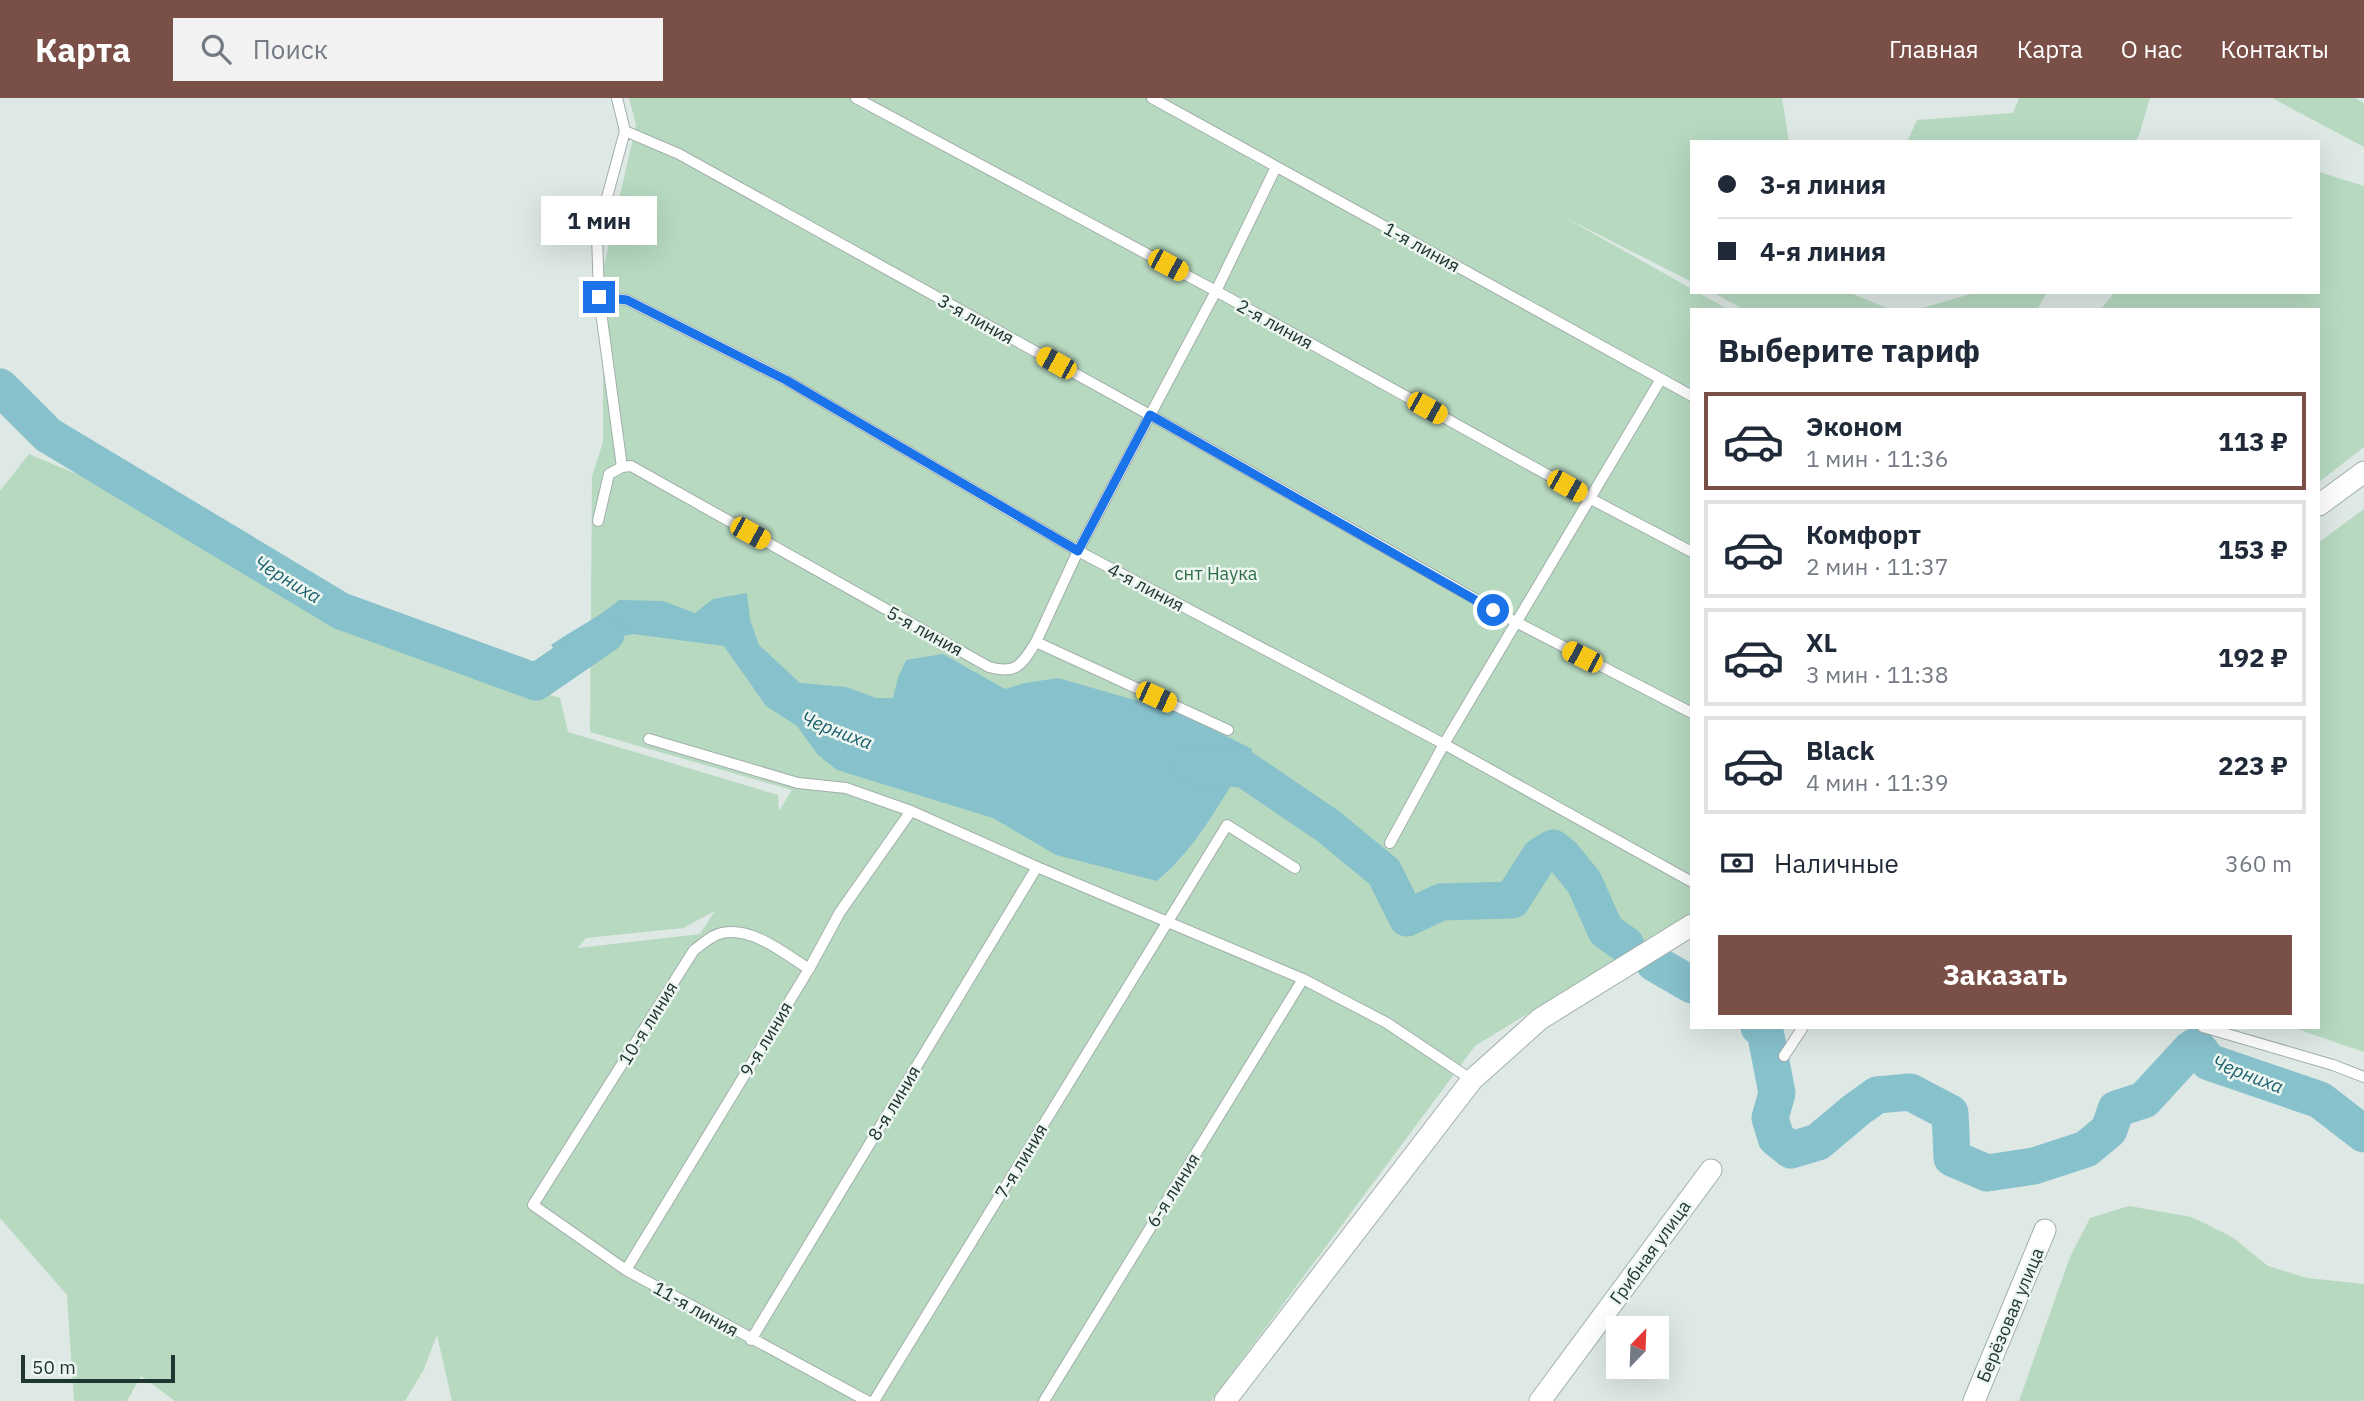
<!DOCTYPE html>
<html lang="ru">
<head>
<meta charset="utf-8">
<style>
	:root { --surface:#fff; --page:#f2f2f3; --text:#1f2937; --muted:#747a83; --line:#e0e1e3; --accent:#7a4f47 }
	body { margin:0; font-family:"IBM Plex Sans",sans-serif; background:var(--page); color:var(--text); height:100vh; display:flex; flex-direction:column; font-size:26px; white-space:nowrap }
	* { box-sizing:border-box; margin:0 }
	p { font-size:23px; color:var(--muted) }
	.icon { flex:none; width:38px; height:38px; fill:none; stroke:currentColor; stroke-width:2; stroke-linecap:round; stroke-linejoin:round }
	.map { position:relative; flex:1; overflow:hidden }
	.panel { position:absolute; left:1690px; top:210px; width:630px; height:721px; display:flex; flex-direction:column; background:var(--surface); border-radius:0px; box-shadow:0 7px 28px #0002 }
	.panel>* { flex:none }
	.banner { position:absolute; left:1690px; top:42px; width:630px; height:154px; border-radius:0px; box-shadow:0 7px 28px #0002; display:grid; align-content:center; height:154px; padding:0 28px; background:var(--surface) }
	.needle { width:46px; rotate:23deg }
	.tools { position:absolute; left:1606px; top:1218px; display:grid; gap:14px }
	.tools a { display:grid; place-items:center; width:63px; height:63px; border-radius:0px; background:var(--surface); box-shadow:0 7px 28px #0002; font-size:35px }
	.scale { position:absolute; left:21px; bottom:18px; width:154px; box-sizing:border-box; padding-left:7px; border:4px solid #203731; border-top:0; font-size:19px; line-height:24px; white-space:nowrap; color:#203731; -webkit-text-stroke:5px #edf6f1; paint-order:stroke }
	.end { position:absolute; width:32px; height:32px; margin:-16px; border:9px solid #1a73e8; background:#fff; box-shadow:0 0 0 4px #fff }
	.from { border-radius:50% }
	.bubble { position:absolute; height:49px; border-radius:0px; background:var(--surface); box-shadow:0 7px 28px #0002; font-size:23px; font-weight:700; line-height:49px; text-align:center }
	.car { position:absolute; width:21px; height:42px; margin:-21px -10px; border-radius:9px; box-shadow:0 0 5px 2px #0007; background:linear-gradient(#f5c518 24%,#345 0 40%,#f5c518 0 76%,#345 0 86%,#f5c518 0) }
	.banner b { display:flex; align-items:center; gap:24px; height:66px; font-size:26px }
	.banner b+b { border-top:2px solid var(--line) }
	.banner i { width:18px; height:18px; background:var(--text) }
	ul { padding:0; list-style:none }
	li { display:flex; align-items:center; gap:21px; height:98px; margin:0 14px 10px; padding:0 14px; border:4px solid var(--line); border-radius:0px }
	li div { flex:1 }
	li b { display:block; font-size:26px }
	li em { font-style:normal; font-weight:700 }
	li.active { border-color:var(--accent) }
	li>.icon { width:63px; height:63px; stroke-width:1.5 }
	h2 { padding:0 28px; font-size:32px; line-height:84px }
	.pay { display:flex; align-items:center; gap:18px; height:77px; padding:0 28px; font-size:26px }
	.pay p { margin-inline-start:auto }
	.button { display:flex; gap:14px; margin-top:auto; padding:14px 28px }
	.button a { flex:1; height:80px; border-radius:0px; background:var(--accent); color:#fff; font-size:28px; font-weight:700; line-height:80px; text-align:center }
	header { display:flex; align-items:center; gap:42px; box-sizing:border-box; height:98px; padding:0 35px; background:var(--accent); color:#fff }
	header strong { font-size:33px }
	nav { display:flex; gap:38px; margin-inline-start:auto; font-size:24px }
	.search { width:490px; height:63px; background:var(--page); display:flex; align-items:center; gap:18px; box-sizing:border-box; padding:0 24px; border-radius:0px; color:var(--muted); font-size:26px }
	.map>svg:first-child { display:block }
	.green { fill:#b7d9c0; fill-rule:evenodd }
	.water { fill:#87c1cc }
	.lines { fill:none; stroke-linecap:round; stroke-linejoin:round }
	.river { stroke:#87c1cc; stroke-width:37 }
	.service-casing { stroke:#a1afab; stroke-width:12 }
	.minor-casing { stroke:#a1afab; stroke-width:23 }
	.service { stroke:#fff; stroke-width:10 }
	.minor { stroke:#fff; stroke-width:21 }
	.route { stroke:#1a73e8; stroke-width:9 }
	.labels { text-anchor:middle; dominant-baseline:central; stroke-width:5; stroke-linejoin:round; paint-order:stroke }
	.street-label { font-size:18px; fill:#203731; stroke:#edf6f1 }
	.park-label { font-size:18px; fill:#2d6b45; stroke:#edf6f1 }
	.water-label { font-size:19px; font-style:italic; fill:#1e616f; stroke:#edf6f1 }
</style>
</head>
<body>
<header>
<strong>Карта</strong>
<div class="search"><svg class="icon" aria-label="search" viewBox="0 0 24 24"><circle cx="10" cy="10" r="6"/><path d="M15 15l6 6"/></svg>Поиск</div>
<nav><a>Главная</a><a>Карта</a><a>О нас</a><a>Контакты</a></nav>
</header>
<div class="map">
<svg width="2364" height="1303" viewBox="0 0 2364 1303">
	<rect width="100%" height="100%" fill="#dee8e4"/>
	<!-- green -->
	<path class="green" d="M629,0H1782L1789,44H1692V184L1562,118L1692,191V194H1697L1729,212H1692V815L1475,948L1211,1303H452L437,1237L423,1273L405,1303H175L141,1278L127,1303H74L67,1197L0,1120V393L29,356L129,398L365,539L560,600L568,634L778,697L779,713L792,692L590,634L592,378L603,344V172L636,27ZM715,813L700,836L578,850L586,840L683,830Z
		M2019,0H2150L2139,37L2135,44H1907L1917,22L2013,15Z
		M2272,0H2355L2364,5V49Z
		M2319,74L2364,88V349L2319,384V212H2100L2115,194H2319Z
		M1712,194H1848L1892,212H1745Z
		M1978,194H2047L2037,212H1915Z
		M2364,411V954L2291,929H2319V444Z
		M2129,1108L2191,1119L2206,1126L2232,1139L2268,1168L2307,1180L2364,1186V1303H2019L2070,1159L2090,1120Z"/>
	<!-- water -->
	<path class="water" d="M747,495L750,522L759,547L800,585L846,589L876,600H893L898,580L906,562L943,556L1005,591L1025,585L1058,580L1180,615L1252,651C1248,667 1242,670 1234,683C1210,721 1192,753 1157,783L1056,757L993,720L837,672L818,657L797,628L766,608L724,548L633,536L617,539L564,564L551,547C574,531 598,520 619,502L663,503L695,515L713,501Z"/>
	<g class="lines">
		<!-- river -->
		<path class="river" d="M0,289L48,337L341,513L536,584L606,536
			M1193,668L1244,671L1328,728L1384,774L1407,820L1441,804L1512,802L1540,758L1553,750L1562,757L1584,784L1606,833L1626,847
			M1654,865L1692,887
			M1759,929L1765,933L1777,995L1770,1020L1776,1040L1791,1052L1818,1044L1856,1012L1877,997L1910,994L1950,1015L1952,1060L1987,1075L2034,1068L2086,1051L2109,1032L2116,1011L2144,1002L2190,952L2196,948L2209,964L2320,1002L2364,1036"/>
		<defs>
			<path id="service" d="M856,0L1216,193L1591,401L1692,454
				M1152,0L1692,298
				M625,33L679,56L1150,317L1516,524L1692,615
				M599,199L627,202L786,282L1078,453L1444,646L1692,784
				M622,369L631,368L989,569C1017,577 1022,566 1036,544L1228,632
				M598,423L609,376L622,369L599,199L597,136L625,33L617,0
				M1036,544L1078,453L1216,193L1276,69
				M649,641L798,685L846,690L911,713L1037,769L1303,881L1387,925L1472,982
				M1390,745L1444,646L1661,281
				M809,871C785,856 752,828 722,835C711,837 703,846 694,852L533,1107L626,1172L867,1303
				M2203,929L2333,967L2364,979
				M1784,958L1803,929
				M626,1172L809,871L840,814L911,713
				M751,1242L1037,769
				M874,1303L1227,727L1295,770
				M1044,1303L1303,881"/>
			<path id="minor" d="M2319,407L2364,374
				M1225,1303L1472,982L1540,921L1692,827
				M1540,1303L1711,1072
				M1974,1303L2045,1132"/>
		</defs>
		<!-- service casing -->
		<use href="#service" class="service-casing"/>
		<!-- minor casing -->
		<use href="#minor" class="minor-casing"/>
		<!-- service -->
		<use href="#service" class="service"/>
		<!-- minor -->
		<use href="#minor" class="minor"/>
	</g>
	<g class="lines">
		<!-- route -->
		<path class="route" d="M599,199L627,202L786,282L1078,453L1150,317L1493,512"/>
	</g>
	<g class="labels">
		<!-- street labels -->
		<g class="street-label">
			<text transform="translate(1422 149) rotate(29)">1-я линия</text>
			<text transform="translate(976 221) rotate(29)">3-я линия</text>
			<text transform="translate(1275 226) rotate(29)">2-я линия</text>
			<text transform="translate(1146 489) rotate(28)">4-я линия</text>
			<text transform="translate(925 533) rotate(29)">5-я линия</text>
			<text transform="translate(648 925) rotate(-58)">10-я линия</text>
			<text transform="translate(766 941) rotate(-59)">9-я линия</text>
			<text transform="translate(894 1005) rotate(-59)">8-я линия</text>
			<text transform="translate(1021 1063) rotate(-59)">7-я линия</text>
			<text transform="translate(1173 1092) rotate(-58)">6-я линия</text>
			<text transform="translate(1650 1154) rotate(-54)">Грибная улица</text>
			<text transform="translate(696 1211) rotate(29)">11-я линия</text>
			<text transform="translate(2010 1217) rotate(-67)">Берёзовая улица</text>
		</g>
		<!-- park labels -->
		<g class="park-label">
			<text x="1216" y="475">снт Наука</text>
		</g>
		<!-- water labels -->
		<g class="water-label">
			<text transform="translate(288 481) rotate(31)">Черниха</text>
			<text transform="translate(837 632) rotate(21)">Черниха</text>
			<text transform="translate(2248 976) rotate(21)">Черниха</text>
		</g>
	</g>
</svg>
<div class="tools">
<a><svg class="needle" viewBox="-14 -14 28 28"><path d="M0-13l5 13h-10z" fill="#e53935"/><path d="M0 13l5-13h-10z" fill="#747a83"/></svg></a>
</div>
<div class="scale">50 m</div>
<i class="end from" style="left:1493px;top:512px"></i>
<i class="end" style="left:599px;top:199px"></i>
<div class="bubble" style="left:541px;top:98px;width:116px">1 мин</div>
<i class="car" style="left:1168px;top:167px;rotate:118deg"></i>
<i class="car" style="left:1056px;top:265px;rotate:299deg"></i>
<i class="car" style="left:1427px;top:310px;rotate:119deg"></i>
<i class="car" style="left:1567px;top:388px;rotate:119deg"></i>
<i class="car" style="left:750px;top:435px;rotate:119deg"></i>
<i class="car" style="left:1582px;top:559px;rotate:297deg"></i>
<i class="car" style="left:1156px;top:599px;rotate:115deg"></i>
<div class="banner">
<b><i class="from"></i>3-я линия</b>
<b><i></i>4-я линия</b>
</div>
<section class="panel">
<h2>Выберите тариф</h2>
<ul>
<li class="active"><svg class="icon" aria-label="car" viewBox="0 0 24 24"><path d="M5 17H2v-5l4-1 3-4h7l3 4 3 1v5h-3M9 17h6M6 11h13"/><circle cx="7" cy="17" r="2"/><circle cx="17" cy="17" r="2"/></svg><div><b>Эконом</b><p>1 мин · 11:36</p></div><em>113 ₽</em></li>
<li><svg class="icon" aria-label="car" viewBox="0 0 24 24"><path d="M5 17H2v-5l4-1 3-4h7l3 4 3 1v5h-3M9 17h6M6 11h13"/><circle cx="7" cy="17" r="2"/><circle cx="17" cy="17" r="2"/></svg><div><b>Комфорт</b><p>2 мин · 11:37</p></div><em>153 ₽</em></li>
<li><svg class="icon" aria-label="car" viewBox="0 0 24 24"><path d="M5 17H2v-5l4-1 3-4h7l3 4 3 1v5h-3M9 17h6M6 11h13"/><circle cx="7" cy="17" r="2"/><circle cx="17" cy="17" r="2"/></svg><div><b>XL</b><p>3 мин · 11:38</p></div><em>192 ₽</em></li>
<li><svg class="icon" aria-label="car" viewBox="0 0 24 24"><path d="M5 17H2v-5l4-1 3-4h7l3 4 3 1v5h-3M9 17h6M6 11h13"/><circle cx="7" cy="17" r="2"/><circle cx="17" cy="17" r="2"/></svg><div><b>Black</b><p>4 мин · 11:39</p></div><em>223 ₽</em></li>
</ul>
<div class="pay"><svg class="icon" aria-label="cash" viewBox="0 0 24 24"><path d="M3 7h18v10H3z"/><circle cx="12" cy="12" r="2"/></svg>Наличные<p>360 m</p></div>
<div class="button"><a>Заказать</a></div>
</section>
</div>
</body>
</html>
